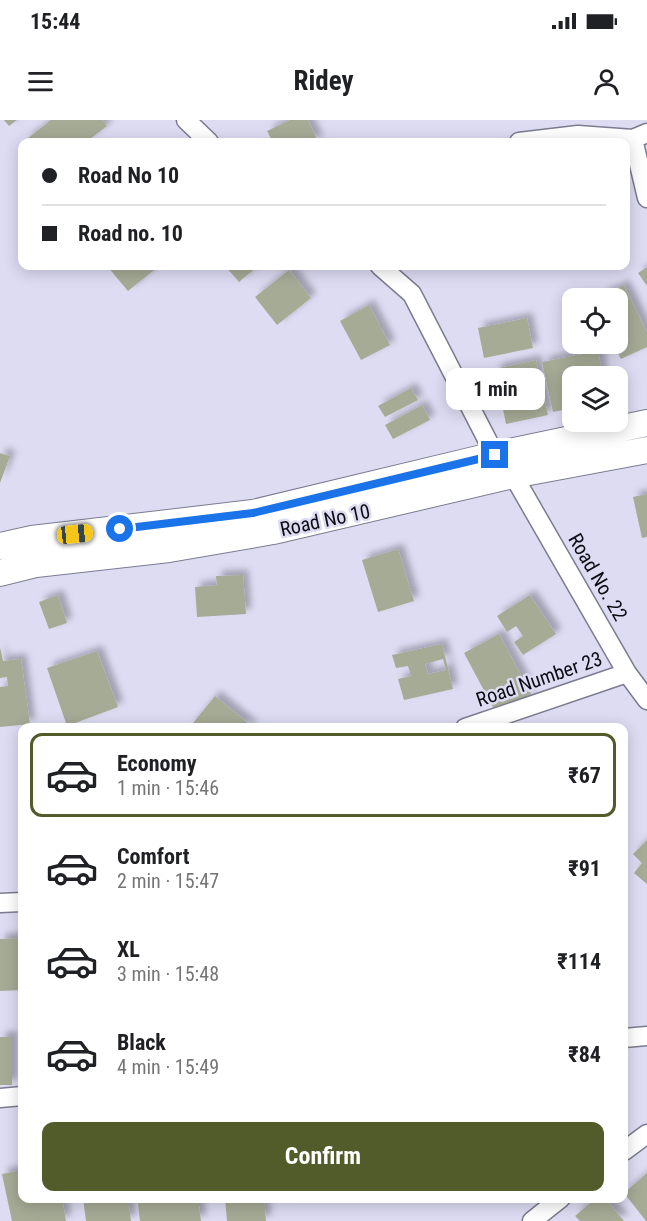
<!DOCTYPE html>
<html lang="en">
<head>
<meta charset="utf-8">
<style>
	:root { --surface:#fff; --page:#f6f6f6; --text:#202124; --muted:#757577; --line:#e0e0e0; --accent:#525b2a }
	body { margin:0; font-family:"Roboto Condensed",sans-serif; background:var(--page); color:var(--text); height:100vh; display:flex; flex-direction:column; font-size:22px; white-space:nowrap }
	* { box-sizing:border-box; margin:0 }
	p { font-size:20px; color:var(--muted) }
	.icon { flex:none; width:33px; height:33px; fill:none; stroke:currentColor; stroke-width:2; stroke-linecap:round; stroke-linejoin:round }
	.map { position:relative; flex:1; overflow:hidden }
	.details { position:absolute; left:18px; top:603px; width:610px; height:480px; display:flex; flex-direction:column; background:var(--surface); border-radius:12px; box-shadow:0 3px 15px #0003 }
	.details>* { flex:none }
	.hud { position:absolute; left:18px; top:18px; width:612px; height:132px; border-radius:12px; box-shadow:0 3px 15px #0003; display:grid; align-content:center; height:132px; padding:0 24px; background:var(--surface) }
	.fabs { position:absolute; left:562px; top:168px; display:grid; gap:12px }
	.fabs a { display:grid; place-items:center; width:66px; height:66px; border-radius:12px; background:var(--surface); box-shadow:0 3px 15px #0003; font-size:30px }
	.end { position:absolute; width:27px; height:27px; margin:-14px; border:8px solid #1a73e8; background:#fff; box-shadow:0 0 0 3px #fff }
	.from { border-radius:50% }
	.bubble { position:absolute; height:42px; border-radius:12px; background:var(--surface); box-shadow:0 3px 15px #0003; font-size:20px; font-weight:700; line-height:42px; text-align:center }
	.car { position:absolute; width:18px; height:36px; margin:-18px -9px; border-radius:8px; box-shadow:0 0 4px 2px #0007; background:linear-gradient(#f5c518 24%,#345 0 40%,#f5c518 0 76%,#345 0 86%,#f5c518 0) }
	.hud b { display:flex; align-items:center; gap:21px; height:57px; font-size:22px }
	.hud b+b { border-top:2px solid var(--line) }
	.hud i { width:15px; height:15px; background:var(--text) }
	ul { padding:10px 0 0; list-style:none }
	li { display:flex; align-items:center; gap:18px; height:84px; margin:0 12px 9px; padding:0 12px; border:3px solid transparent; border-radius:12px }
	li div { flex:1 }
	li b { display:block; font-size:22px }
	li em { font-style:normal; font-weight:700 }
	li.selected { border-color:var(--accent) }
	li>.icon { width:54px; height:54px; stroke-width:1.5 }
	.primary-button { display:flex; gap:12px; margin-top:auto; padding:12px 24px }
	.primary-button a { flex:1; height:69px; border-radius:12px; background:var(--accent); color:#fff; font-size:24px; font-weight:700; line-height:69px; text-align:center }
	.status { display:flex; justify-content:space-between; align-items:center; height:42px; padding:0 30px; background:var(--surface); direction:ltr }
	.status svg { height:16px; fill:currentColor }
	header { display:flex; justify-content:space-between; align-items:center; height:78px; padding:0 24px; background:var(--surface); font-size:27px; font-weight:700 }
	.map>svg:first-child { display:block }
	.building { fill:#a6ab96; fill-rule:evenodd; filter:url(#shadow) }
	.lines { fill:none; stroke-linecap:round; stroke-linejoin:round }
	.street-casing { stroke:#7c7c90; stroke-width:21 }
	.secondary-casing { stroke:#7c7c90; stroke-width:28 }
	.street { stroke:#fff; stroke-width:18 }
	.secondary { stroke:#fff; stroke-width:26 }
	.route { stroke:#1a73e8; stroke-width:8 }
	.labels { text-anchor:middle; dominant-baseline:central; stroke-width:5; stroke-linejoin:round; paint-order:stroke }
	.street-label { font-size:20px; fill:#0d0c14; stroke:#dddcf3 }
</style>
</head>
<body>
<div class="status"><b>15:44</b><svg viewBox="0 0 49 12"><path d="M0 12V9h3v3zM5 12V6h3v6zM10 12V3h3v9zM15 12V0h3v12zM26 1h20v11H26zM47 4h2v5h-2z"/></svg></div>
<header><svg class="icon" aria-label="menu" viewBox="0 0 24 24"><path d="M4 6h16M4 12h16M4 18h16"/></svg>Ridey<svg class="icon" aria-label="person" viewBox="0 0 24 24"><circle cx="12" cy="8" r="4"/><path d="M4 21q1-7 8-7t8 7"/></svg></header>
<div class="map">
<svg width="647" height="1101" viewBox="0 0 647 1101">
	<defs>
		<filter id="shadow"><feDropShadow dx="5.5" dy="-5.5" stdDeviation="3" flood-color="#0004"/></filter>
	</defs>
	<rect width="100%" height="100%" fill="#dddcf3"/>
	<!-- building -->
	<path class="building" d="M4,0H17L9,6Z
		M51,0H103L107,6L86,22H23Z
		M290,0H308L318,22H273L267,11Z
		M107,146H159L128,171Z
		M225,146H258L239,162Z
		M647,147V166L638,153Z
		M289,150L311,178L277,205L255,177Z
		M624,165L647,212V227L621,239L613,224H618V178H596Z
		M369,185L390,225L361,240L340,201Z
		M527,198L533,228L484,238L478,208Z
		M598,231L603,256H573V288L553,292L542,242Z
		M536,240L548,295L506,304L495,249Z
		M411,268L418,280L385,297L378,286Z
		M422,285L430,300L393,319L385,305Z
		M0,333L10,336L0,363Z
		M647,374V417L642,418L633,377Z
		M398,429L414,481L378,492L362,440Z
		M243,455L246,494L197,497L195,467L217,465L216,456Z
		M58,475L67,503L49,509L39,482Z
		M530,475L556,514L523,535L514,522L523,516L516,506L507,512L497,496Z
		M499,514L531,574L496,593L464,533Z
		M442,524L453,569L404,580L398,559L411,556L408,546L396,548L392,535ZM443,539L446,550L428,554L425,544Z
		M0,527L3,541L21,539L30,604L0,607V567L8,566L7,557L0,558Z
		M97,531L118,587L67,606L47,548Z
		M215,576L254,608H189Z
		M647,720V764L634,753L642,743L633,734Z
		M22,818V870L0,871V819Z
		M0,917H12V965H0Z
		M22,1050V1078H62L66,1101H12L2,1054Z
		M647,1053V1101H646L624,1073Z
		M83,1078H128L131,1101H86Z
		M137,1078H198L201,1101H140Z
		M225,1078H264L266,1101H227Z
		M280,1078H295V1080L280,1083Z
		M596,1078H605L624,1101H580L575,1096Z"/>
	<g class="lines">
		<defs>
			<path id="street" d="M186,0L209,22
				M633,19L647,78
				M519,22L578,15L633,19L647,13
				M380,146L412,174L495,335
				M513,355L627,553L647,580
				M465,608L627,553
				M0,783L22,782
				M624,918L647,916
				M0,978L22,976
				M624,1031L647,1014
				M532,1101L561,1078"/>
			<path id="secondary" d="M0,426L32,419L253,393L495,335L647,303
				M0,453L36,444L169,429L273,411L513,355L647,330"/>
		</defs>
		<!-- street casing -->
		<use href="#street" class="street-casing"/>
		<!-- secondary casing -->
		<use href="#secondary" class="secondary-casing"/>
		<!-- street -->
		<use href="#street" class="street"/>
		<!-- secondary -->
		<use href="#secondary" class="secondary"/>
	</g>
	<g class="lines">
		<!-- route -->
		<path class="route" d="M120,409L253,393L495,335"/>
	</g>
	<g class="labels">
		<!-- street labels -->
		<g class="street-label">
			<text transform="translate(325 400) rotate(-12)">Road No 10</text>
			<text transform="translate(598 457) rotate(60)">Road No. 22</text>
			<text transform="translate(539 559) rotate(-19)">Road Number 23</text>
		</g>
	</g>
</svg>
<div class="fabs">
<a><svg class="icon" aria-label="locate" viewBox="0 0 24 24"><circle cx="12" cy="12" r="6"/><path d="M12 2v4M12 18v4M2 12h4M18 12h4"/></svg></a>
<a><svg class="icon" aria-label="layers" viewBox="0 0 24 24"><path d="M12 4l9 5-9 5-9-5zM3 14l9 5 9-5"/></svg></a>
</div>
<i class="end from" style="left:120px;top:409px"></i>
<i class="end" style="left:495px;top:335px"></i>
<div class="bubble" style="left:446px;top:248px;width:99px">1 min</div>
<i class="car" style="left:75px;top:414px;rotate:84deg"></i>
<div class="hud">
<b><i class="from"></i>Road No 10</b>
<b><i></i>Road no. 10</b>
</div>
<section class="details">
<ul>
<li class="selected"><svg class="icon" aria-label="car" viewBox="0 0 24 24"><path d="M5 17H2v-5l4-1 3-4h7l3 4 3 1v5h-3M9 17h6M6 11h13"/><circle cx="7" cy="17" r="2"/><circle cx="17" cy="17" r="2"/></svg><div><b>Economy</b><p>1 min · 15:46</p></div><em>₹67</em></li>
<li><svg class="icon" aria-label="car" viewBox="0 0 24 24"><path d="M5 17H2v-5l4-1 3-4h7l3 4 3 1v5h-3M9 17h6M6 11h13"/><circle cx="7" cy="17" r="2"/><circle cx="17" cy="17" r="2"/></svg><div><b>Comfort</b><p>2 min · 15:47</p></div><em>₹91</em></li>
<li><svg class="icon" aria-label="car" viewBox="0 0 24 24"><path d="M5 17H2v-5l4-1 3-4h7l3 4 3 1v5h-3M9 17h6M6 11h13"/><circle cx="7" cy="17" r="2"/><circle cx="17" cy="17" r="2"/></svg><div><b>XL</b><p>3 min · 15:48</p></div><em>₹114</em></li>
<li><svg class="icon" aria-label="car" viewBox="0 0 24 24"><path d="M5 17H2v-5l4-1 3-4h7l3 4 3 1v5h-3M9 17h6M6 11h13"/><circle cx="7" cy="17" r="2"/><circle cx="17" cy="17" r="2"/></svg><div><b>Black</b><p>4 min · 15:49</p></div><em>₹84</em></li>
</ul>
<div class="primary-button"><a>Confirm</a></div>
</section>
</div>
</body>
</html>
